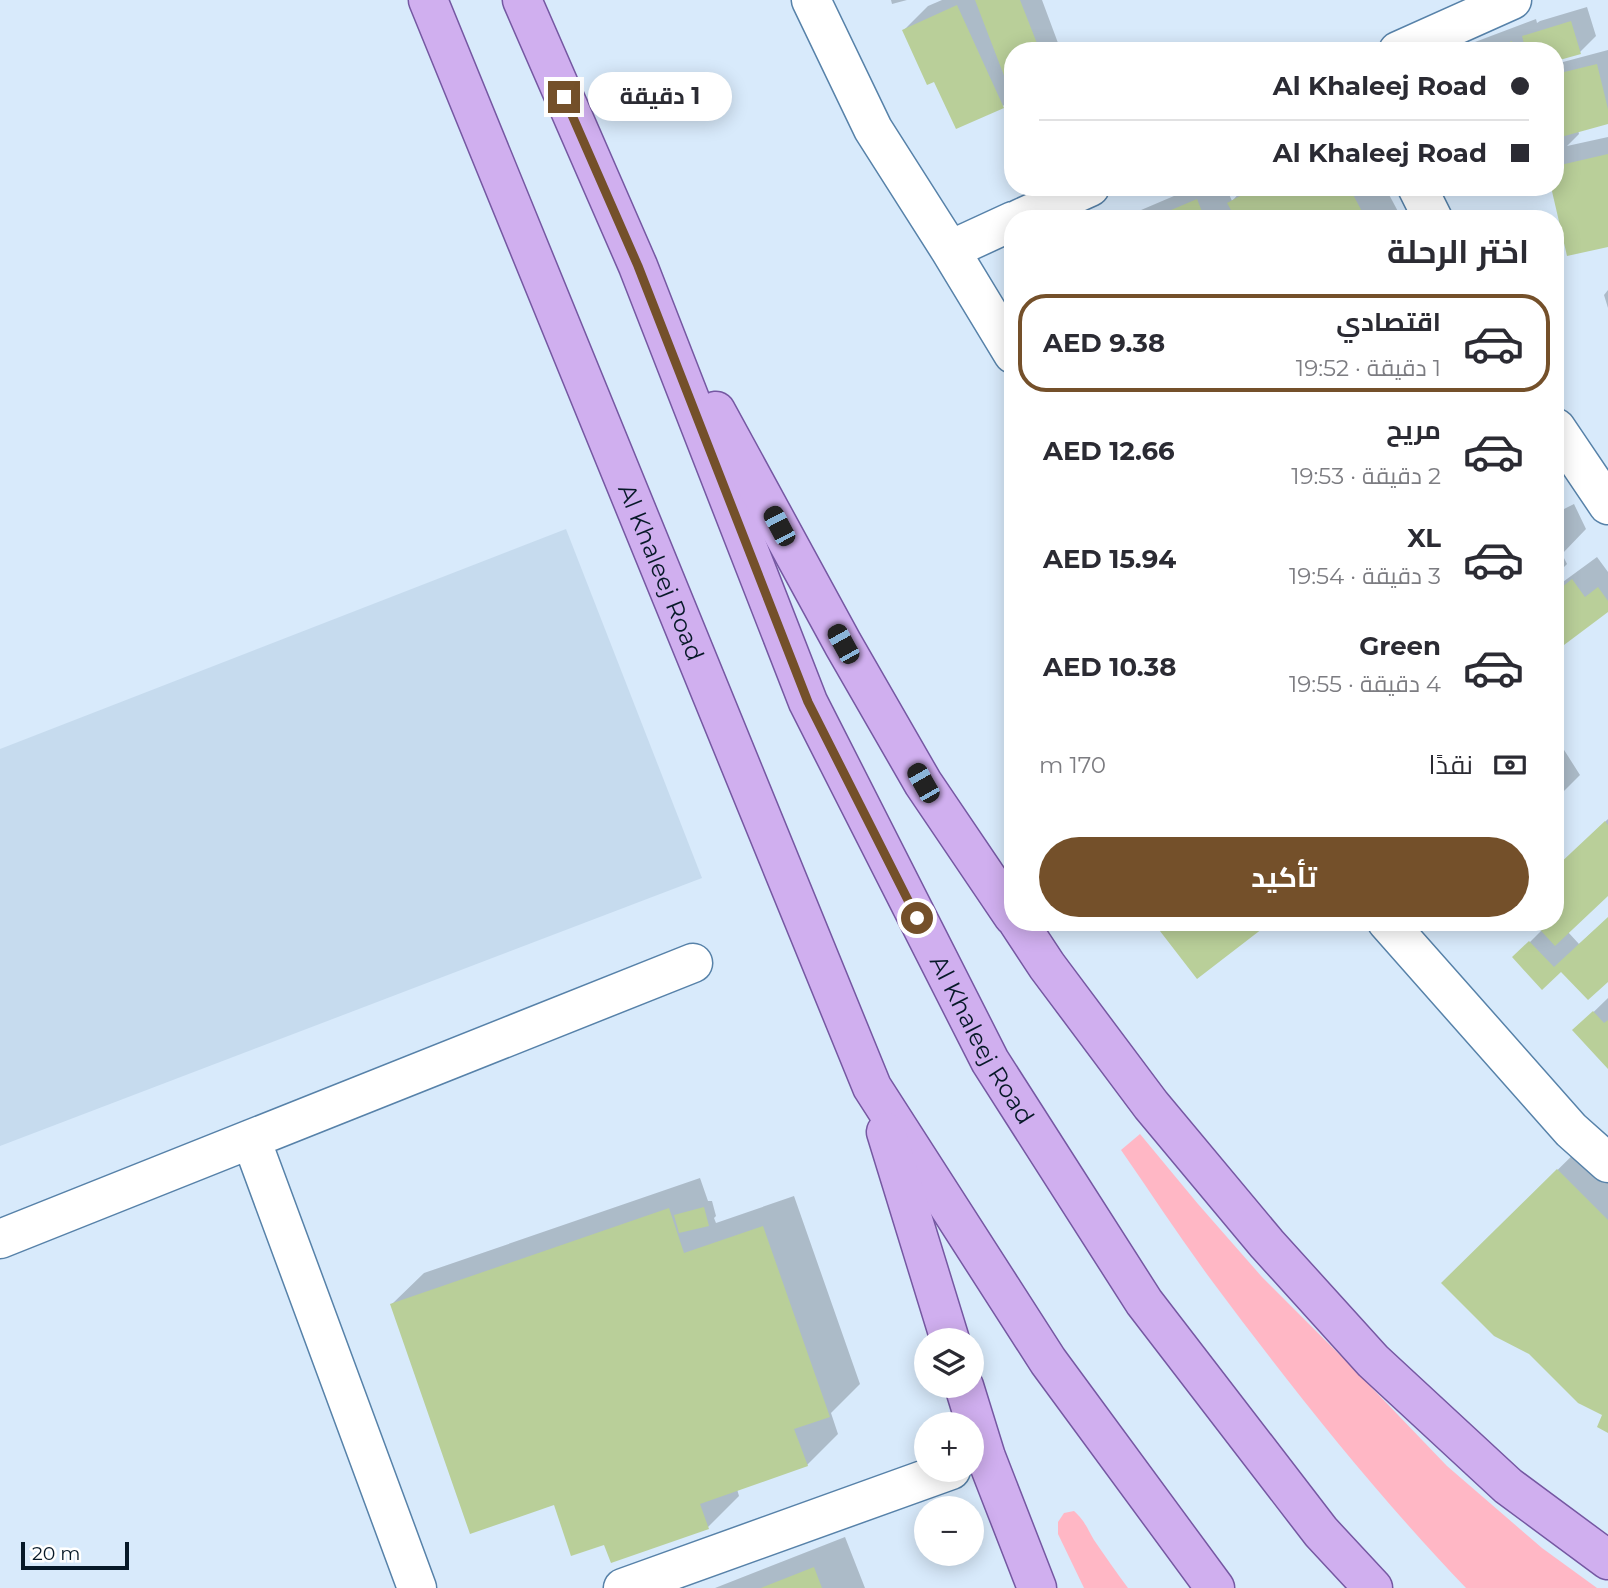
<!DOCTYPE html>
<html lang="ar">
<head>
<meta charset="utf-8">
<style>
	:root { --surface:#fff; --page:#f2f2f3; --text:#2b2b33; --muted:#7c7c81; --line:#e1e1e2; --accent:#74502a }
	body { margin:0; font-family:Montserrat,Cairo,sans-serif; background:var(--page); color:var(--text); direction:rtl; height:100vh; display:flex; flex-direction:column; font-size:26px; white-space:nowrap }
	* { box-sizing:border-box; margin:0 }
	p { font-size:23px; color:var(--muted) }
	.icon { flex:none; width:38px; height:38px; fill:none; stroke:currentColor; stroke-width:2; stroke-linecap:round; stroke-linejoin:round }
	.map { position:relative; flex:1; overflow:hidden; direction:ltr }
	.panel { position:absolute; left:1004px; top:210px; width:560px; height:721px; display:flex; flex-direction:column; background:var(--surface); border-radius:28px; box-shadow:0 4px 18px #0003; direction:rtl }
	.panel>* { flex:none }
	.hud { position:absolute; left:1004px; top:42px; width:560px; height:154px; border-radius:28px; box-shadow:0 4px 18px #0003; direction:rtl; display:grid; align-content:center; height:154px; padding:0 35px; background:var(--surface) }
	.tools { position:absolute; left:914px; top:1328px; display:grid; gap:14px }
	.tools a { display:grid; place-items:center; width:70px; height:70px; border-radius:50%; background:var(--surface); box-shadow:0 4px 18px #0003; font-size:35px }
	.scale { position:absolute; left:21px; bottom:18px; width:108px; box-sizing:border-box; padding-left:7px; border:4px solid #071928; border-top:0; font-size:19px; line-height:24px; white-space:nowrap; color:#071928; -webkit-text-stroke:5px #fff; paint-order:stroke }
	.end { position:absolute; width:32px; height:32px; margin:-16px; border:9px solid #74502a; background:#fff; box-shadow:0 0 0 4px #fff }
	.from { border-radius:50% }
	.bubble { position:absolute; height:49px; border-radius:24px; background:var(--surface); box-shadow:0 4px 18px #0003; font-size:23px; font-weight:700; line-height:49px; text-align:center; direction:rtl }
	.car { position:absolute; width:21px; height:42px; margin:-21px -10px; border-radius:9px; box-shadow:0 0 5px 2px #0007; background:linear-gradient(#222 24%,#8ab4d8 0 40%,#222 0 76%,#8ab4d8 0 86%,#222 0) }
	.hud b { display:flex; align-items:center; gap:24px; height:66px; font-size:26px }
	.hud b+b { border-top:2px solid var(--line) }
	.hud i { width:18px; height:18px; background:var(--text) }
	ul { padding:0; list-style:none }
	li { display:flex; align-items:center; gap:21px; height:98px; margin:0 14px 10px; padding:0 21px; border:4px solid transparent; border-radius:28px }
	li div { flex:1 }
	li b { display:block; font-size:26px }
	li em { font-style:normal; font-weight:700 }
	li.active { border-color:var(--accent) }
	li>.icon { width:63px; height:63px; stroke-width:1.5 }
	h2 { padding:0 35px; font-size:32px; line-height:84px }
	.pay { display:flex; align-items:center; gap:18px; height:77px; padding:0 35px; font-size:26px }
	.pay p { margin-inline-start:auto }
	.action { display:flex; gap:14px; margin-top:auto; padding:14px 35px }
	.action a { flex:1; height:80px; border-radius:42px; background:var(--accent); color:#fff; font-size:28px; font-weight:700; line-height:80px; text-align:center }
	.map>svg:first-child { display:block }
	.built { fill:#c6dbee }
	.green { fill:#ffb7c5 }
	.shadow { fill:#0003 }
	.building { fill:#b9cf99 }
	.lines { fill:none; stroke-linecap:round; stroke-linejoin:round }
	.minor-casing { stroke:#5782a9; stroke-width:41 }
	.major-casing { stroke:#7558a2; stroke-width:41 }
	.minor { stroke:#fff; stroke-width:38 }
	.major { stroke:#d0afef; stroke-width:38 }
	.route { stroke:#74502a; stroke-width:9 }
	.labels { text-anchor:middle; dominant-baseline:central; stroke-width:5; stroke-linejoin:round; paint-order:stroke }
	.street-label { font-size:24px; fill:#071928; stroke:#fff }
</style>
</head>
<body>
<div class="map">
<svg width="1608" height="1588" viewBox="0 0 1608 1588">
	<rect width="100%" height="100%" fill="#d8eafb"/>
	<!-- built -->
	<path class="built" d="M566,529L702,878L0,1146V749Z"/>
	<!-- green -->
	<path class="green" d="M1140,1134L1198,1204L1262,1277L1351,1366L1447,1466L1542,1548L1597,1588H1466C1374,1492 1291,1387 1212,1281C1180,1238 1151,1193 1121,1150Z
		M1074,1511C1085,1521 1087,1528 1094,1540C1105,1556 1116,1572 1128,1588H1084L1058,1534V1522L1064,1513Z"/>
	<!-- shadow -->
	<path class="shadow" d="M891,0H907L892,4Z
		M942,0H1042L1061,51H1013V96L1003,106L935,80L904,30L928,6Z
		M1587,7L1596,36L1580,52L1556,60V51H1466L1475,42L1536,19L1537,23L1540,21Z
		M1608,50V123L1578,130L1579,134L1567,146L1608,137V245L1556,187V161L1562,155L1556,157V69L1563,62Z
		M1195,187H1226L1232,201L1245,187H1255V190L1261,187H1385L1402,219H1120Z
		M1608,290V308L1604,295Z
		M1556,430L1573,460L1556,477Z
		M1574,504L1586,529L1562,554L1567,564L1556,575V513Z
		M1597,557L1608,572V609L1556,649V587Z
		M1559,742L1580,775L1556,799V745Z
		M1608,819V894L1568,932L1579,944L1608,918V979L1561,970L1515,957L1542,930L1556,922V868Z
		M1608,998V1066L1575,1030Z
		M1589,1139L1608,1158V1431L1605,1415L1531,1352L1443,1283Z
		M700,1178L708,1201H712L716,1216L714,1218L716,1223L794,1196L860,1384L831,1413L838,1434L807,1465L737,1489L739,1496L708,1527L605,1542L555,1503L392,1304L424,1273Z
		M845,1537L865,1588H715Z"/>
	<!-- building -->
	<path class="building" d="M975,0H1020L1040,51H1013V99Z
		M957,5L1004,108L956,129L934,82L927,85L902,30Z
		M1571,21L1581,54L1556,61V51H1526L1522,36Z
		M1512,41L1515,51H1487Z
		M1597,64L1608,109V124L1561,137L1556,117V74Z
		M1608,154V247L1567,256L1551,187H1556V166Z
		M1257,187H1349L1366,219H1236L1227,203Z
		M1197,199L1205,219H1150Z
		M1572,579L1585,597L1598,587L1608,601V612L1556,651V592Z
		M1605,821L1608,825V896L1555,946L1533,922H1556V867Z
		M1608,917V982L1588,1000L1561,972L1542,990L1512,957L1529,941L1554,967Z
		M1153,922H1271L1197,979Z
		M1593,1011L1604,1023L1608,1020V1069L1572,1030Z
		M1557,1169L1608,1220V1433L1597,1427L1602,1415L1578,1403L1529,1354L1494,1336L1441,1283Z
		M704,1207L709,1226L679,1233L674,1215Z
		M669,1208L684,1253L763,1226L830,1417L794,1429L808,1466L700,1504L709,1529L611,1563L604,1545L571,1556L554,1505L470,1534L390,1304Z
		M814,1567L822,1588H761Z"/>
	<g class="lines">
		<defs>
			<path id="minor" d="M811,0L873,129L950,250L1013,354
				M1398,51L1512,0
				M1417,187L1433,219
				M1019,219L1090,187
				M950,250L1013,221
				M1556,428L1608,505
				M1387,922L1571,1130L1608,1163
				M251,1139L417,1588
				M0,1239L693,963
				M623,1588L951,1470"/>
			<g id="major">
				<path id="s1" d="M428,0L872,1087L1048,1361L1215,1588"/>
				<path id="s2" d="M522,0L638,266L808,702L990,1061L1144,1302L1321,1532L1373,1588"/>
				<path d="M716,411L843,644L923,783L1013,916"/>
				<path d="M1018,922L1047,966L1151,1105L1267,1244L1373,1361L1508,1486L1608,1560"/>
				<path d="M886,1132L950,1340"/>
				<path d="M964,1386L986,1457L1037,1588"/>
			</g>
		</defs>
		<!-- minor casing -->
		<use href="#minor" class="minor-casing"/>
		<!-- major casing -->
		<use href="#major" class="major-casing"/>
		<!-- minor -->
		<use href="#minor" class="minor"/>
		<!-- major -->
		<use href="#major" class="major"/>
	</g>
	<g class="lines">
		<!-- route -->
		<path class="route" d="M564,97L638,266L808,702L917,918"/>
	</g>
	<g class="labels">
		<!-- street labels -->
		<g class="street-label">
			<text stroke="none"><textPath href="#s1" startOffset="618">Al Khaleej Road</textPath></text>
			<text stroke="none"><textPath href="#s2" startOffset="1138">Al Khaleej Road</textPath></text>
		</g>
	</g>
</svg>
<div class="tools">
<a><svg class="icon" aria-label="layers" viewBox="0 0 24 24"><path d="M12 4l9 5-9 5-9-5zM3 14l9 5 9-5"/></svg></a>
<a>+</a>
<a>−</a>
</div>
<div class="scale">20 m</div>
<i class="end from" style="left:917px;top:918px"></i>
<i class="end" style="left:564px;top:97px"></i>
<div class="bubble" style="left:588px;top:72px;width:144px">1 دقيقة</div>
<i class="car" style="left:779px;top:526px;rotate:332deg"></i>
<i class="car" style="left:843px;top:644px;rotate:331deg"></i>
<i class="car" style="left:923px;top:783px;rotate:330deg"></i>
<div class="hud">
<b><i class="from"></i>Al Khaleej Road</b>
<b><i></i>Al Khaleej Road</b>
</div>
<section class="panel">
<h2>اختر الرحلة</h2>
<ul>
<li class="active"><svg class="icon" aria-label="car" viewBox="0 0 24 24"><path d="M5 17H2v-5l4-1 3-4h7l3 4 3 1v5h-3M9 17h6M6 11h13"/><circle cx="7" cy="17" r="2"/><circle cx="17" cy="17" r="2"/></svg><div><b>اقتصادي</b><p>1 دقيقة · 19:52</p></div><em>AED 9.38</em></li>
<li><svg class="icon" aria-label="car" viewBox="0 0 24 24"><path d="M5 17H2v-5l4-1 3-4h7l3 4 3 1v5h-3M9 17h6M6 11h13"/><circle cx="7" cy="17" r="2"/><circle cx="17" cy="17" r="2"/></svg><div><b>مريح</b><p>2 دقيقة · 19:53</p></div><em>AED 12.66</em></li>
<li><svg class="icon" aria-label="car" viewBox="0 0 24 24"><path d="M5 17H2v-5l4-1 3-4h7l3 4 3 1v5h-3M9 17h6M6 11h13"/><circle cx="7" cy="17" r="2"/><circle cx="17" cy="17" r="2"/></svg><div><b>XL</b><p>3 دقيقة · 19:54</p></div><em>AED 15.94</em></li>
<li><svg class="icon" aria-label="car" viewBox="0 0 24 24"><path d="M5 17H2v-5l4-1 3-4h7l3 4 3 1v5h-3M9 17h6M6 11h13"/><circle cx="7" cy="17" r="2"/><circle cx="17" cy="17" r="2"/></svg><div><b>Green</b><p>4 دقيقة · 19:55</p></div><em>AED 10.38</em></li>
</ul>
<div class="pay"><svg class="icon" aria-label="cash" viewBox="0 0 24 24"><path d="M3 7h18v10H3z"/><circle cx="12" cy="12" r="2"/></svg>نقدًا<p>170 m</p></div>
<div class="action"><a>تأكيد</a></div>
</section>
</div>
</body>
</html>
